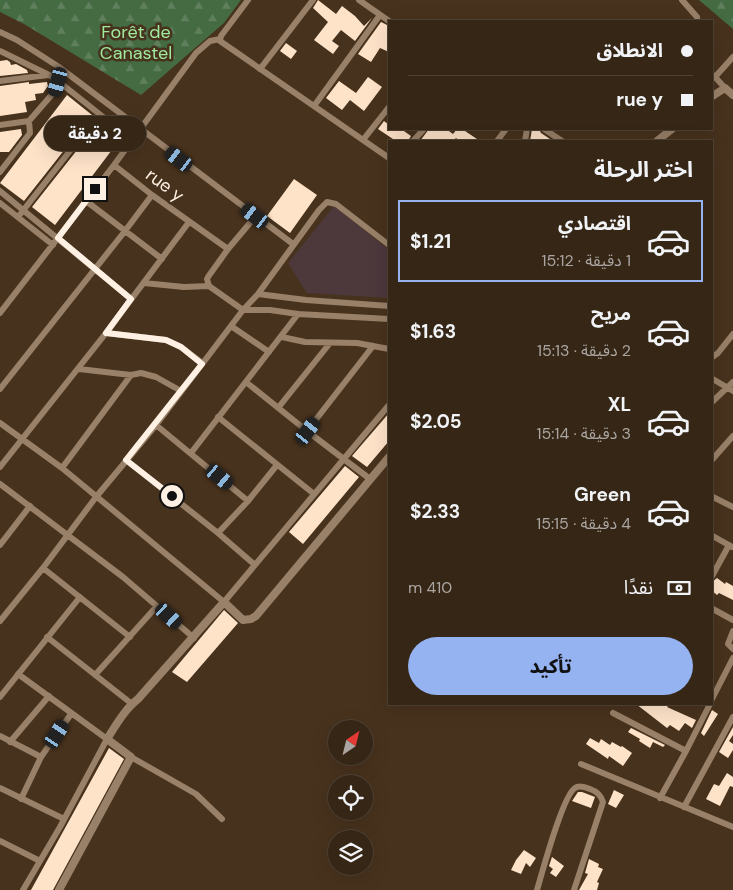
<!DOCTYPE html>
<html lang="ar">
<head>
<meta charset="utf-8">
<style>
	:root { --surface:#352616; --page:#403223; --text:#f1f3f6; --muted:#aaa5a1; --line:#4f4335; --accent:#95b2f1 }
	body { margin:0; font-family:"DM Sans","Noto Sans Arabic",sans-serif; background:var(--page); color:var(--text); direction:rtl; height:100vh; display:flex; flex-direction:column; font-size:19px; white-space:nowrap }
	* { box-sizing:border-box; margin:0 }
	p { font-size:16px; color:var(--muted) }
	.icon { flex:none; width:28px; height:28px; fill:none; stroke:currentColor; stroke-width:2; stroke-linecap:round; stroke-linejoin:round }
	.map { position:relative; flex:1; overflow:hidden; direction:ltr }
	.sheet { position:absolute; left:388px; top:140px; width:325px; height:565px; display:flex; flex-direction:column; background:var(--surface); border-radius:0px; box-shadow:0 5px 20px #0002,0 0 0 1px var(--line); direction:rtl }
	.sheet>* { flex:none }
	.banner { position:absolute; left:388px; top:20px; width:325px; height:110px; border-radius:0px; box-shadow:0 5px 20px #0002,0 0 0 1px var(--line); direction:rtl; display:grid; align-content:center; height:110px; padding:0 20px; background:var(--surface) }
	.needle { width:32px; rotate:35deg }
	.tools { position:absolute; left:328px; top:720px; display:grid; gap:10px }
	.tools a { display:grid; place-items:center; width:45px; height:45px; border-radius:50%; background:var(--surface); box-shadow:0 5px 20px #0002,0 0 0 1px var(--line); font-size:25px }
	.end { position:absolute; width:22px; height:22px; margin:-11px; border:6px solid #fef0e3; background:#111; box-shadow:0 0 0 2px #111 }
	.from { border-radius:50% }
	.bubble { position:absolute; height:35px; border-radius:18px; background:var(--surface); box-shadow:0 5px 20px #0002,0 0 0 1px var(--line); font-size:16px; font-weight:700; line-height:35px; text-align:center; direction:rtl }
	.car { position:absolute; width:15px; height:30px; margin:-15px -8px; border-radius:6px; box-shadow:0 0 4px 1px #0007; background:linear-gradient(#222 24%,#8ab4d8 0 40%,#222 0 76%,#8ab4d8 0 86%,#222 0) }
	.banner b { display:flex; align-items:center; gap:18px; height:48px; font-size:19px }
	.banner b+b { border-top:1px solid var(--line) }
	.banner i { width:12px; height:12px; background:var(--text) }
	ul { padding:0; list-style:none }
	li { display:flex; align-items:center; gap:15px; height:82px; margin:0 10px 8px; padding:0 10px; border:2px solid transparent; border-radius:0px }
	li div { flex:1 }
	li b { display:block; font-size:19px }
	li em { font-style:normal; font-weight:700 }
	li.active { border-color:var(--accent) }
	li>.icon { width:45px; height:45px; stroke-width:1.5 }
	h2 { padding:0 20px; font-size:22px; line-height:60px }
	.pay { display:flex; align-items:center; gap:12px; height:55px; padding:0 20px; font-size:19px }
	.pay p { margin-inline-start:auto }
	.primary-button { display:flex; gap:10px; margin-top:auto; padding:10px 20px }
	.primary-button a { flex:1; height:58px; border-radius:30px; background:var(--accent); color:#111; font-size:20px; font-weight:700; line-height:58px; text-align:center }
	.map>svg:first-child { display:block }
	.education { fill:#4d383c }
	.forest { fill:url(#forest-firs) }
	.building { fill:#fee3c9 }
	.lines { fill:none; stroke-linecap:round; stroke-linejoin:round }
	.minor { stroke:#998068; stroke-width:6 }
	.tertiary { stroke:#998068; stroke-width:8 }
	.route { stroke:#fef0e3; stroke-width:6 }
	.labels { text-anchor:middle; dominant-baseline:central; stroke-width:5; stroke-linejoin:round; paint-order:stroke }
	.park-label { font-size:18px; fill:#9fea9d; stroke:#47321d }
	.street-label { font-size:18px; fill:#fef0e3; stroke:#47321d }
</style>
</head>
<body>
<div class="map">
<svg width="733" height="890" viewBox="0 0 733 890">
	<defs>
		<pattern id="forest-firs" width="22" height="20" patternUnits="userSpaceOnUse" patternTransform="scale(1.25)"><rect width="22" height="20" fill="#446b42"/><path d="M5 1l3.5 6h-7zM16 11l3.5 6h-7z" fill="#60805d"/></pattern>
	</defs>
	<rect width="100%" height="100%" fill="#47321d"/>
	<!-- education -->
	<path class="education" d="M334,206L389,250V298L307,293L288,263Z"/>
	<!-- forest -->
	<path class="forest" d="M0,0H241L224,23L141,95L24,24L0,12Z
		M699,0H733V29Z"/>
	<!-- building -->
	<path class="building" d="M318,0L336,14L342,6L355,16L364,26L372,18L355,41L341,30L332,41L339,46L333,54L314,40L328,22L313,8Z
		M381,22L389,26V52L380,48L371,62L358,54Z
		M286,43L297,51L291,59L280,51Z
		M7,60L10,62L11,65L16,64L27,70L28,73L0,76V61Z
		M368,77L382,87L364,111L350,100L342,110L326,98L339,81L356,93Z
		M29,82V84L47,82L48,86L43,93L35,94L36,100L25,102L27,112L0,116V86Z
		M67,95L92,115L24,201L0,183Z
		M100,121L121,138L55,225L32,207Z
		M384,121L389,125V129H401L411,136L408,141H396L378,129Z
		M21,129L22,135L9,152H0V132Z
		M429,129H446L453,134L457,129H462L480,141H460L456,138L453,141H420Z
		M532,129H539L541,133L553,141H530Z
		M294,179L317,195L290,233L267,216Z
		M389,413V441L367,467L352,456Z
		M345,466L359,477L303,544L289,532Z
		M717,578L725,584L726,582L733,586V600L719,593L717,595L711,590V583Z
		M224,610L238,623L187,682L172,672Z
		M636,704H669L667,707L696,720L692,728L685,723L679,731L670,725L667,728Z
		M712,710L718,714L704,736L701,733Z
		M733,727V735L729,741L733,744V750L728,758L719,752Z
		M631,728L665,745L663,747L653,742L650,748L639,741L640,739L628,732Z
		M590,738L599,743L601,739L610,745L612,742L621,747L622,746L632,753L623,766L609,756L608,759L586,744Z
		M109,748L124,759L53,890H31Z
		M727,773L733,777V787L730,786L720,806L706,799L714,784L719,786Z
		M614,790L624,795L616,808L608,804Z
		M578,792H582L595,797L591,808L572,801Z
		M524,850L536,858L530,867L526,863L521,874L511,870L516,860Z
		M552,857L564,866L556,877L550,873L553,869L549,866Z
		M589,859L599,864L598,867L603,869L597,882L599,883L597,890H579L588,874L585,873Z"/>
	<g class="lines">
		<!-- minor -->
		<path class="minor" d="M248,0L221,36L220,41L389,158
			M359,0L389,21
			M682,0L697,17V21
			M0,32L17,40L59,67L293,244
			M0,51L49,75L58,81L55,91L29,121L30,133L0,172
			M260,69L313,0
			M711,74L715,77L733,57
			M715,77L725,88
			M0,81L48,75
			M58,81L132,140
			M314,106L380,15
			M0,125L29,121
			M544,129L562,141
			M363,140L389,107
			M413,141L424,129
			M497,141L506,129
			M525,141L527,129
			M114,165L196,53L210,41L220,39
			M0,191L131,299
			M86,201L162,259
			M0,203L53,245
			M18,217L99,114
			M255,217L228,249L208,277L207,279L209,286L243,310H270L298,314L389,319
			M144,283L184,287L209,286
			M258,294L306,300L389,306
			M0,313L114,165L152,195L228,249
			M231,326L269,352
			M106,333L166,340L181,347L202,363
			M282,337L305,342L357,343L389,349
			M711,358L718,353L733,334
			M79,369L131,375L141,373L156,377L181,391
			M711,378L733,391
			M246,382L307,431L370,479
			M0,389L125,231L152,195
			M711,403L733,382
			M278,408L330,343
			M218,417L314,494
			M0,423L62,468L224,602L389,405
			M156,425L248,501
			M307,431L373,346
			M191,453L298,314
			M126,460L218,533L255,565
			M711,461L733,436
			M0,467L106,333L189,222
			M62,468L131,375
			M0,484L123,577L194,638
			M711,496L733,507
			M218,533L248,501L277,465
			M711,535L732,547
			M0,545L30,506
			M43,568L130,637
			M711,578L729,545
			M711,608L733,620
			M0,621L43,568L96,497L156,425L243,310L258,294L319,210L327,202L336,204L389,245
			M733,631L728,644L733,649
			M47,637L132,704
			M18,674L107,739L60,827L23,890
			M95,675L157,606
			M0,697L80,597
			M711,701L733,658
			M613,713L686,751
			M0,736L41,757
			M10,742L49,696
			M131,757L196,794L222,819
			M581,764L733,827
			M0,788L64,819
			M660,798L686,751L710,704
			M21,799L41,757L71,714
			M684,807L733,717
			M0,841L40,861
			M537,890C542,873 563,795 575,788C579,785 585,787 590,789C596,791 601,795 603,802L574,890"/>
		<!-- tertiary -->
		<path class="tertiary" d="M711,97L725,88L733,95
			M657,141L672,129
			M59,890L131,757L107,739C116,725 125,709 138,699L224,602L243,620L251,619L256,616L389,457"/>
	</g>
	<g class="lines">
		<!-- route -->
		<path class="route" d="M95,189L58,238L131,299L106,333L166,340L181,347L202,364L126,460L172,496"/>
	</g>
	<g class="labels">
		<!-- park labels -->
		<g class="park-label">
			<text x="136" y="32">Forêt de<tspan x="136" dy="21">Canastel</tspan></text>
		</g>
		<!-- street labels -->
		<g class="street-label">
			<text transform="translate(165 185) rotate(37)">rue y</text>
		</g>
	</g>
</svg>
<div class="tools">
<a><svg class="needle" viewBox="-14 -14 28 28"><path d="M0-13l5 13h-10z" fill="#e53935"/><path d="M0 13l5-13h-10z" fill="#aaa5a1"/></svg></a>
<a><svg class="icon" aria-label="locate" viewBox="0 0 24 24"><circle cx="12" cy="12" r="6"/><path d="M12 2v4M12 18v4M2 12h4M18 12h4"/></svg></a>
<a><svg class="icon" aria-label="layers" viewBox="0 0 24 24"><path d="M12 4l9 5-9 5-9-5zM3 14l9 5 9-5"/></svg></a>
</div>
<i class="end from" style="left:172px;top:496px"></i>
<i class="end" style="left:95px;top:189px"></i>
<div class="bubble" style="left:44px;top:116px;width:102px">2 دقيقة</div>
<i class="car" style="left:58px;top:82px;rotate:195deg"></i>
<i class="car" style="left:179px;top:159px;rotate:307deg"></i>
<i class="car" style="left:255px;top:216px;rotate:307deg"></i>
<i class="car" style="left:308px;top:431px;rotate:37deg"></i>
<i class="car" style="left:220px;top:477px;rotate:130deg"></i>
<i class="car" style="left:169px;top:616px;rotate:132deg"></i>
<i class="car" style="left:57px;top:734px;rotate:33deg"></i>
<div class="banner">
<b><i class="from"></i>الانطلاق</b>
<b><i></i>rue y</b>
</div>
<section class="sheet">
<h2>اختر الرحلة</h2>
<ul>
<li class="active"><svg class="icon" aria-label="car" viewBox="0 0 24 24"><path d="M5 17H2v-5l4-1 3-4h7l3 4 3 1v5h-3M9 17h6M6 11h13"/><circle cx="7" cy="17" r="2"/><circle cx="17" cy="17" r="2"/></svg><div><b>اقتصادي</b><p>1 دقيقة · 15:12</p></div><em>$1.21</em></li>
<li><svg class="icon" aria-label="car" viewBox="0 0 24 24"><path d="M5 17H2v-5l4-1 3-4h7l3 4 3 1v5h-3M9 17h6M6 11h13"/><circle cx="7" cy="17" r="2"/><circle cx="17" cy="17" r="2"/></svg><div><b>مريح</b><p>2 دقيقة · 15:13</p></div><em>$1.63</em></li>
<li><svg class="icon" aria-label="car" viewBox="0 0 24 24"><path d="M5 17H2v-5l4-1 3-4h7l3 4 3 1v5h-3M9 17h6M6 11h13"/><circle cx="7" cy="17" r="2"/><circle cx="17" cy="17" r="2"/></svg><div><b>XL</b><p>3 دقيقة · 15:14</p></div><em>$2.05</em></li>
<li><svg class="icon" aria-label="car" viewBox="0 0 24 24"><path d="M5 17H2v-5l4-1 3-4h7l3 4 3 1v5h-3M9 17h6M6 11h13"/><circle cx="7" cy="17" r="2"/><circle cx="17" cy="17" r="2"/></svg><div><b>Green</b><p>4 دقيقة · 15:15</p></div><em>$2.33</em></li>
</ul>
<div class="pay"><svg class="icon" aria-label="cash" viewBox="0 0 24 24"><path d="M3 7h18v10H3z"/><circle cx="12" cy="12" r="2"/></svg>نقدًا<p>410 m</p></div>
<div class="primary-button"><a>تأكيد</a></div>
</section>
</div>
</body>
</html>
